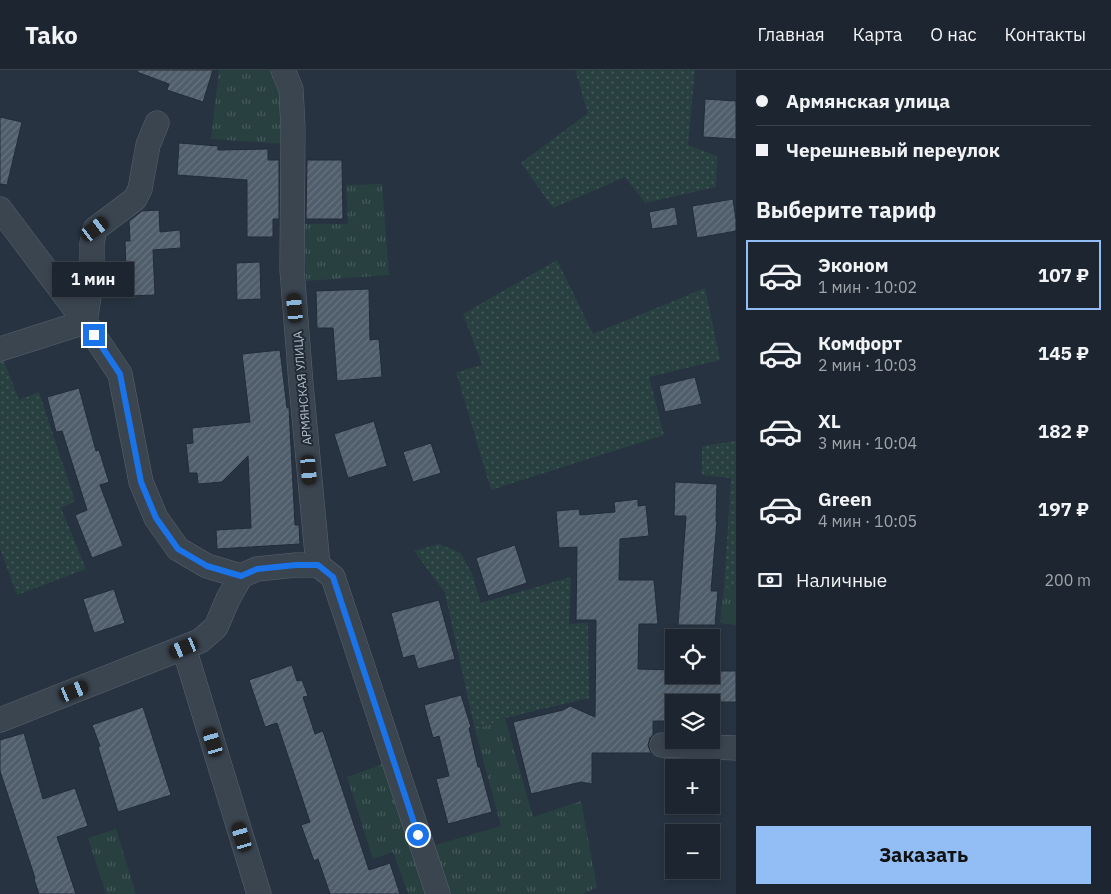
<!DOCTYPE html>
<html lang="ru">
<head>
<meta charset="utf-8">
<style>
	:root { --surface:#1d2630; --page:#2a323c; --text:#f1f3f6; --muted:#a0a5ab; --line:#3b434c; --accent:#93bef5 }
	body { margin:0; font-family:"IBM Plex Sans",sans-serif; background:var(--page); color:var(--text); height:100vh; display:flex; flex-direction:column; font-size:19px; white-space:nowrap }
	* { box-sizing:border-box; margin:0 }
	p { font-size:16px; color:var(--muted) }
	.icon { flex:none; width:28px; height:28px; fill:none; stroke:currentColor; stroke-width:2; stroke-linecap:round; stroke-linejoin:round }
	.map { position:relative; flex:1; overflow:hidden }
	.drawer { display:flex; flex-direction:column; background:var(--surface); width:375px }
	.drawer>* { flex:none }
	.guide { display:grid; align-content:center; height:110px; padding:0 20px; background:var(--surface) }
	.buttons { position:absolute; left:665px; top:559px; display:grid; gap:10px }
	.buttons a { display:grid; place-items:center; width:55px; height:55px; border-radius:0px; background:var(--surface); box-shadow:0 2px 8px #0003,0 0 0 1px var(--line); font-size:25px }
	.end { position:absolute; width:22px; height:22px; margin:-11px; border:6px solid #1a73e8; background:#fff; box-shadow:0 0 0 2px #fff }
	.from { border-radius:50% }
	.bubble { position:absolute; height:35px; border-radius:0px; background:var(--surface); box-shadow:0 2px 8px #0003,0 0 0 1px var(--line); font-size:16px; font-weight:800; line-height:35px; text-align:center }
	.car { position:absolute; width:15px; height:30px; margin:-15px -8px; border-radius:6px; box-shadow:0 0 4px 1px #0007; background:linear-gradient(#222 24%,#8ab4d8 0 40%,#222 0 76%,#8ab4d8 0 86%,#222 0) }
	.guide b { display:flex; align-items:center; gap:18px; height:48px; font-size:19px }
	.guide b+b { border-top:1px solid var(--line) }
	.guide i { width:12px; height:12px; background:var(--text) }
	ul { padding:0; list-style:none }
	li { display:flex; align-items:center; gap:15px; height:70px; margin:0 10px 8px; padding:0 10px; border:2px solid transparent; border-radius:0px }
	li div { flex:1 }
	li b { display:block; font-size:19px }
	li em { font-style:normal; font-weight:800 }
	li.current { border-color:var(--accent) }
	li>.icon { width:45px; height:45px; stroke-width:1.5 }
	h2 { padding:0 20px; font-size:22px; line-height:60px }
	.pay { display:flex; align-items:center; gap:12px; height:55px; padding:0 20px; font-size:19px }
	.pay p { margin-inline-start:auto }
	.action { display:flex; gap:10px; margin-top:auto; padding:10px 20px }
	.action a { flex:1; height:58px; border-radius:0px; background:var(--accent); color:#111; font-size:20px; font-weight:800; line-height:58px; text-align:center }
	header { display:flex; align-items:center; gap:30px; box-sizing:border-box; height:70px; padding:0 25px; background:var(--surface); border-bottom:1px solid var(--line) }
	header strong { font-size:24px }
	nav { display:flex; gap:28px; margin-inline-start:auto; font-size:18px }
	main { display:flex; flex:1; min-height:0 }
	.map>svg:first-child { display:block }
	.grass { fill:url(#grass-tufts) }
	.garden { fill:url(#garden-dots) }
	.building { fill:url(#building-hatch); stroke:#222c38 }
	.lines { fill:none; stroke-linecap:round; stroke-linejoin:round }
	.minor-casing { stroke:#59636e; stroke-width:25 }
	.minor { stroke:#3b4550; stroke-width:24 }
	.route { stroke:#1a73e8; stroke-width:6 }
	.labels { text-anchor:middle; dominant-baseline:central; stroke-width:4; stroke-linejoin:round; paint-order:stroke }
	.street-label { font-size:12px; fill:#b8c0cb; stroke:#202a36 }
</style>
</head>
<body>
<header>
<strong>Tako</strong>
<nav><a>Главная</a><a>Карта</a><a>О нас</a><a>Контакты</a></nav>
</header>
<main>
<div class="map">
<svg width="736" height="824" viewBox="0 0 736 824">
	<defs>
		<pattern id="grass-tufts" width="24" height="20" patternUnits="userSpaceOnUse" patternTransform="scale(1.25)"><rect width="24" height="20" fill="#294041"/><path d="M3 7l-1-3M5 7V3M7 7l1-3M15 17l-1-3M17 17v-4M19 17l1-3" fill="none" stroke="#465a5b"/></pattern>
		<pattern id="garden-dots" width="8" height="8" patternUnits="userSpaceOnUse" patternTransform="scale(1.25)"><rect width="8" height="8" fill="#294041"/><path d="M2 2h.1M6 6h.1" fill="none" stroke="#465a5b" stroke-width="1.8" stroke-linecap="round"/></pattern>
		<pattern id="building-hatch" width="6" height="6" patternUnits="userSpaceOnUse" patternTransform="scale(1.25)"><rect width="6" height="6" fill="#505e6b"/><path d="M-1 1l2-2M0 6l6-6M5 7l2-2" fill="none" stroke="#67737f"/></pattern>
	</defs>
	<rect width="100%" height="100%" fill="#273340"/>
	<!-- grass -->
	<path class="grass" d="M219,0H277L282,15L283,74L211,69Z
		M382,114L389,205L306,211L303,154H348L346,115Z
		M724,517L736,519V555L720,553Z
		M505,648L533,747L581,731L597,817L583,824H444L428,777L501,756L475,660Z
		M386,692L430,824H408L393,782L373,789L347,707L378,696Z
		M116,759L136,824H106L88,768Z"/>
	<!-- garden -->
	<path class="garden" d="M575,0H695L688,75L717,86L716,117L645,133L625,107L553,138L521,93L588,43Z
		M557,190L593,264L705,218L720,290L649,307L664,365L491,420L456,302L482,295L463,244Z
		M3,289L19,330L39,322L75,431L61,438L86,499L17,525L0,478V290Z
		M736,371V519L724,517L731,408L702,405V376Z
		M439,474L461,483L472,504L481,533L571,507L569,554L588,553L589,628L505,648L475,660L445,523L414,481Z"/>
	<!-- building -->
	<path class="building" d="M138,0H213L203,32L167,20L169,14L137,2Z
		M705,29L736,31V69L703,67Z
		M0,47L22,52L7,115L0,114Z
		M179,73L218,76V80L268,79V90H279V149H273V167H247V110L177,105Z
		M307,90H342L343,149H306Z
		M733,129L736,150V161L697,168L692,136Z
		M675,137L678,155L652,159L649,142Z
		M159,140L160,162L180,160L181,178L153,180L155,225L127,226L125,171H130L129,151L142,141Z
		M260,192L261,229L237,230L236,193Z
		M369,219L370,270L379,269L382,307L337,311L333,258H317L316,221Z
		M280,280L287,338L289,337L295,455H299L300,474L217,479L216,460L251,458L248,386L222,412L198,414L197,403H189L186,374L193,373L192,358L250,352L242,284Z
		M695,307L702,334L665,342L659,316Z
		M79,318L96,381L99,380L109,412L100,415L123,476L92,488L75,445L87,440L62,361L56,362L47,327Z
		M374,351L387,396L348,408L334,364Z
		M431,373L441,403L413,412L403,382Z
		M675,412L717,414L716,451H717L711,521H718L715,555H678L686,446H674Z
		M638,429V436L646,435L649,466L620,469L619,510H654L658,554H639L638,599L674,600V605H711V601H736V632H674V651H653V665L650,668L648,675L650,681L652,683H592V714L581,712L531,724L513,652L563,640L570,636L595,647L596,550H576L577,477L559,478L556,441L579,439L580,445L615,442L614,432Z
		M515,475L527,513L488,526L476,488Z
		M114,519L125,553L94,563L83,529Z
		M439,530L455,589L418,599L414,585L403,588L391,543Z
		M292,595L297,611L302,610L308,626L303,627L315,664L323,661L369,800L390,793L400,824H330L318,789L314,791L301,755L310,752L277,653L265,657L249,610Z
		M461,625L471,657L469,658L478,697H480L492,742L448,754L436,709L449,706L439,666L433,668L424,635Z
		M143,637L171,725L118,742L98,677L100,676L92,655Z
		M24,663L43,729L75,718L88,756L57,767L76,824H39L34,809L35,808L0,701V670Z"/>
	<g class="lines">
		<defs>
			<path id="minor" d="M283,0L291,19L293,57L292,200L301,314L318,495L333,507L438,824
				M0,139L85,252L120,304L141,412L156,448L178,479L207,496L241,506L257,499L296,495H318
				M85,252L92,208V173L95,159L135,129L140,119L148,75L157,53
				M0,279L85,252
				M184,578L259,824
				M0,650L200,571L216,557L228,529L241,506
				M662,675L736,678"/>
		</defs>
		<!-- minor casing -->
		<use href="#minor" class="minor-casing"/>
		<!-- minor -->
		<use href="#minor" class="minor"/>
	</g>
	<g class="lines">
		<!-- route -->
		<path class="route" d="M94,265L120,304L141,412L156,448L178,479L207,496L241,506L257,499L296,495H318L333,507L418,765"/>
	</g>
	<g class="labels">
		<!-- street labels -->
		<g class="street-label">
			<text transform="translate(302 318) rotate(-95)">АРМЯНСКАЯ УЛИЦА</text>
		</g>
	</g>
</svg>
<div class="buttons">
<a><svg class="icon" aria-label="locate" viewBox="0 0 24 24"><circle cx="12" cy="12" r="6"/><path d="M12 2v4M12 18v4M2 12h4M18 12h4"/></svg></a>
<a><svg class="icon" aria-label="layers" viewBox="0 0 24 24"><path d="M12 4l9 5-9 5-9-5zM3 14l9 5 9-5"/></svg></a>
<a>+</a>
<a>−</a>
</div>
<i class="end from" style="left:418px;top:765px"></i>
<i class="end" style="left:94px;top:265px"></i>
<div class="bubble" style="left:52px;top:192px;width:82px">1 мин</div>
<i class="car" style="left:95px;top:159px;rotate:53deg"></i>
<i class="car" style="left:295px;top:238px;rotate:355deg"></i>
<i class="car" style="left:309px;top:400px;rotate:175deg"></i>
<i class="car" style="left:184px;top:578px;rotate:248deg"></i>
<i class="car" style="left:74px;top:621px;rotate:68deg"></i>
<i class="car" style="left:213px;top:672px;rotate:343deg"></i>
<i class="car" style="left:242px;top:767px;rotate:343deg"></i>
</div>
<section class="drawer">
<div class="guide">
<b><i class="from"></i>Армянская улица</b>
<b><i></i>Черешневый переулок</b>
</div>
<h2>Выберите тариф</h2>
<ul>
<li class="current"><svg class="icon" aria-label="car" viewBox="0 0 24 24"><path d="M5 17H2v-5l4-1 3-4h7l3 4 3 1v5h-3M9 17h6M6 11h13"/><circle cx="7" cy="17" r="2"/><circle cx="17" cy="17" r="2"/></svg><div><b>Эконом</b><p>1 мин · 10:02</p></div><em>107 ₽</em></li>
<li><svg class="icon" aria-label="car" viewBox="0 0 24 24"><path d="M5 17H2v-5l4-1 3-4h7l3 4 3 1v5h-3M9 17h6M6 11h13"/><circle cx="7" cy="17" r="2"/><circle cx="17" cy="17" r="2"/></svg><div><b>Комфорт</b><p>2 мин · 10:03</p></div><em>145 ₽</em></li>
<li><svg class="icon" aria-label="car" viewBox="0 0 24 24"><path d="M5 17H2v-5l4-1 3-4h7l3 4 3 1v5h-3M9 17h6M6 11h13"/><circle cx="7" cy="17" r="2"/><circle cx="17" cy="17" r="2"/></svg><div><b>XL</b><p>3 мин · 10:04</p></div><em>182 ₽</em></li>
<li><svg class="icon" aria-label="car" viewBox="0 0 24 24"><path d="M5 17H2v-5l4-1 3-4h7l3 4 3 1v5h-3M9 17h6M6 11h13"/><circle cx="7" cy="17" r="2"/><circle cx="17" cy="17" r="2"/></svg><div><b>Green</b><p>4 мин · 10:05</p></div><em>197 ₽</em></li>
</ul>
<div class="pay"><svg class="icon" aria-label="cash" viewBox="0 0 24 24"><path d="M3 7h18v10H3z"/><circle cx="12" cy="12" r="2"/></svg>Наличные<p>200 m</p></div>
<div class="action"><a>Заказать</a></div>
</section>
</main>
</body>
</html>
